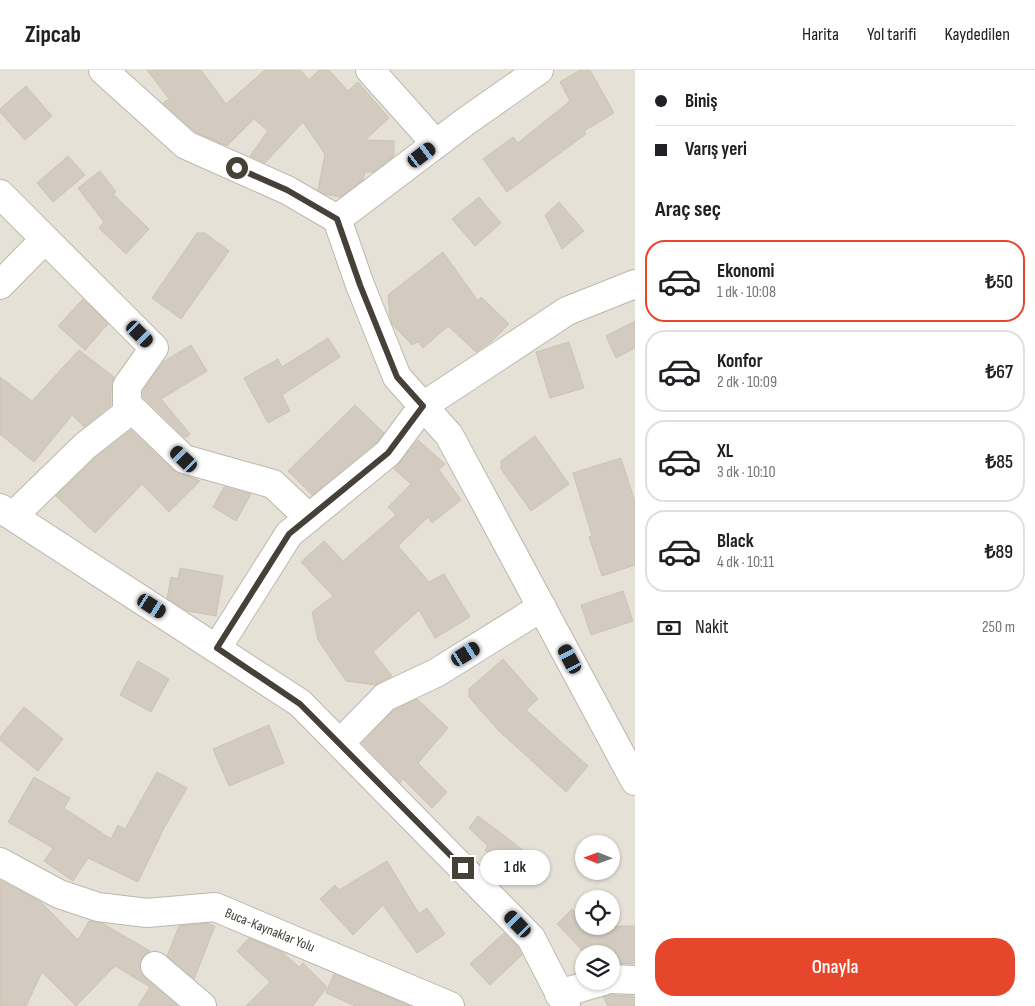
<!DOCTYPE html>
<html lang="tr">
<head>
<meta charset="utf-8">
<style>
	:root { --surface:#fff; --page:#f6f6f6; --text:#202124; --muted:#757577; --line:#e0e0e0; --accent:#e6472c }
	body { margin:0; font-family:"Sofia Sans Condensed",sans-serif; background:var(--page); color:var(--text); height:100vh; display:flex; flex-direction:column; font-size:19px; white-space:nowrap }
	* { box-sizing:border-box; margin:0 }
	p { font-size:16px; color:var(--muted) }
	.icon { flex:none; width:28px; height:28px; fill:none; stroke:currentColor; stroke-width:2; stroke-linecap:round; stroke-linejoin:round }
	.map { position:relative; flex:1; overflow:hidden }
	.details { display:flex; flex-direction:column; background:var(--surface); width:400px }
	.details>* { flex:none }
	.top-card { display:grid; align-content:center; height:110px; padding:0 20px; background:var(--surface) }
	.needle { width:32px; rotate:271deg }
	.buttons { position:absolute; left:575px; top:765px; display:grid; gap:10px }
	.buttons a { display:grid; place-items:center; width:45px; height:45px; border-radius:50%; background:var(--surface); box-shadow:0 1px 4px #0004; font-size:25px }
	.end { position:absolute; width:22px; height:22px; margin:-11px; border:6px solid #454038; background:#fff; box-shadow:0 0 0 2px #fff }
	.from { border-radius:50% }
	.bubble { position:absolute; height:35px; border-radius:18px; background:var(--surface); box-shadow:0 1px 4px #0004; font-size:16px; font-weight:600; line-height:35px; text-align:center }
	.car { position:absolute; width:15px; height:30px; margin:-15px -8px; border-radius:6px; box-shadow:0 0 4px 1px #0007; background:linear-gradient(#222 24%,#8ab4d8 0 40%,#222 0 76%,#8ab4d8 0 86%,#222 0) }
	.top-card b { display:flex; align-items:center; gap:18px; height:48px; font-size:19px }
	.top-card b+b { border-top:1px solid var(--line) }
	.top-card i { width:12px; height:12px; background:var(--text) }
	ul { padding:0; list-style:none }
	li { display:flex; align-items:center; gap:15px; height:82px; margin:0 10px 8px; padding:0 10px; border:2px solid var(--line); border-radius:20px }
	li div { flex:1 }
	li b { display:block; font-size:19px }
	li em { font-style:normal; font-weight:600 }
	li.active { border-color:var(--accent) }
	li>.icon { width:45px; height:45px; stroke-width:1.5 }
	h2 { padding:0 20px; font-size:22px; line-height:60px }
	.pay { display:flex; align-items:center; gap:12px; height:55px; padding:0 20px; font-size:19px }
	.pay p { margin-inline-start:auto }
	.cta { display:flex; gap:10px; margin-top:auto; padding:10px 20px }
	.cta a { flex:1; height:58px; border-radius:20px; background:var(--accent); color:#fff; font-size:20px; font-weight:600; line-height:58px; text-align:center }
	header { display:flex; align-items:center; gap:30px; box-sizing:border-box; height:70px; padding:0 25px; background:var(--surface); border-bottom:1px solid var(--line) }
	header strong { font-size:24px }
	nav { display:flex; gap:28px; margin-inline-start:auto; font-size:18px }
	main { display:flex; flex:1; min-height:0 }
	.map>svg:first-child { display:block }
	.residential { fill:#e6e1d7; fill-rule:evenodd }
	.building { fill:#d3cbbf; stroke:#cdc3b3 }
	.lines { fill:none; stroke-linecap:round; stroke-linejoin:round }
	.minor-casing { stroke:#bdb7ac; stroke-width:30 }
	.minor { stroke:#fff; stroke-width:28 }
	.route { stroke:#454038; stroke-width:6 }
	.labels { text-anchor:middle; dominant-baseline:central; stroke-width:5; stroke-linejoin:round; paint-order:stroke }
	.street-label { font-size:14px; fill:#454038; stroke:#fff }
</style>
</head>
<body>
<header>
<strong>Zipcab</strong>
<nav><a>Harita</a><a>Yol tarifi</a><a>Kaydedilen</a></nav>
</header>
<main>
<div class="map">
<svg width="635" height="936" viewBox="0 0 635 936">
	<rect width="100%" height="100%" fill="#f3efe8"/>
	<!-- residential -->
	<path class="residential" d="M0,0H635V936H0ZM584,774H611V801H584ZM584,829H611V856H584ZM584,884H611V911H584Z"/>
	<!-- building -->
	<path class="building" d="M147,0H201L226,34L265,0H300L309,10L319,0H329L348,21L358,12L389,48L365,70L394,71V86L373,102H365L363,110L340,127L324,124L318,120L325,84L303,52L265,93L250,86L268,61L254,49L227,76L195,62L163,33L169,29Z
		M580,0H590L614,43L584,61L586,64L507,122L483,89L513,67L518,73L570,31L560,12Z
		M26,16L52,46L25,70L0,42V39Z
		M68,86L85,105L53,132L37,113Z
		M100,101L116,122L113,124L149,159L126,184L99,158L104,152L78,118Z
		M479,127L501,153L475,176L452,149Z
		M559,132L584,161L562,179L545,145Z
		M197,163H205L229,181L181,249L152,228Z
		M443,182L478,231L481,227L509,254L492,271L476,282L448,256L423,278L418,272L412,275L392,254L390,247L388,225Z
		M83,229L108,254L85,280L58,256Z
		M635,251V278L616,288L606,266Z
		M328,268L340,287L282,325L290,341L268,353L244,308L278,289L282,297Z
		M569,272L584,318L550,328L536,282Z
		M191,275L207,301L161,329L190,364L185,368L143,327V321L163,292Z
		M79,280L114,307L111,316V335L84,357L72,345L34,392L0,364V307L32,331Z
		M355,335L384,363L377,372L312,425L288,401Z
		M131,360L173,400L200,411L169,442L142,414L95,463L56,426L95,388Z
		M535,366L569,414L531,441L501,399V391Z
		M418,370L445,394L439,400L461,430L432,453L428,447L398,476L429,512L444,504L470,547L435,568L419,540L373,582L392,606L376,615L346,611L318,570L312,542L333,526L301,492L324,471L343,491L396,445L388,437L411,414L394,399Z
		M621,388L635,432V495L602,506L589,467L592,466L573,403Z
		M224,417L251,424L236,451L213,437Z
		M180,498L223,506L216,546L187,541L167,528L171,507L178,509Z
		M623,521L633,551L591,565L581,535Z
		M503,589L538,629L526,640L588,696L566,722L499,661L469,627V619Z
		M138,591L169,609L151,642L120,625Z
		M417,629L448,658L418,693L447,722L432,738L403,709L400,713L362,673L394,640Z
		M24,637L63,669L38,701L0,670V667Z
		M269,655L284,693L229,716L213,679Z
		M157,702L187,718L165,756L138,812L88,788L73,811L44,791L53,778L8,752L34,707L70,728L64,738L111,769L118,755L125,759Z
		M478,746L543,795L524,808L506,792L504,794L485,780L488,776L469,758Z
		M387,791L419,844L427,838L445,864L417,883L383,835L353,865L320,829L335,815L339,820Z
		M0,810L41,832L78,870L89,851L102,853L150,881L143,886L140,893V902L145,908L177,935L176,936H138L150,917L115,896L76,936L42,902L26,936H0Z
		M572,839L584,851V856H635V894L611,893V884H584V885L580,878L557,854Z
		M207,853L215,856L194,909L167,886L179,856Z
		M504,863L518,877L522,885L490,915L470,894Z
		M249,868L283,883L299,897L303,893L327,917L313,936H246L270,912L237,881Z
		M334,904L410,936H355L326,923Z
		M610,925L635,926V936H608L603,927Z"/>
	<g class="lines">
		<defs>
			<path id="minor" d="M103,0L186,75L287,120L337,149L360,215L397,307L449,365L635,711
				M370,0L436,74
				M0,124L154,278L127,316V343L85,376L13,446
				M337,149L465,52L539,0
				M0,215L45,169
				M127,334L184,389L273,414L309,448
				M0,438L300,633L531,868L566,936
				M217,578L289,464L388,383L423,336L567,241L635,214
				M340,673L385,627L436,603L542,537
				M0,792L59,824L98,837L147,843L215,837L450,936
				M155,896L202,936
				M611,909L635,910
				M559,924L603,911"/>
		</defs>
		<!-- minor casing -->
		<use href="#minor" class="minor-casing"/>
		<!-- minor -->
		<use href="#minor" class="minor"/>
	</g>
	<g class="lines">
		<!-- route -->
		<path class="route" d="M237,98L287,120L337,149L360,215L397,307L423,336L388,383L289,464L217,578L300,634L463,798"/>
	</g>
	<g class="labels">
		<!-- street labels -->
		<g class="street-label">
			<text transform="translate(270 860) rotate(22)">Buca-Kaynaklar Yolu</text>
		</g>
	</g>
</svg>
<div class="buttons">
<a><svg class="needle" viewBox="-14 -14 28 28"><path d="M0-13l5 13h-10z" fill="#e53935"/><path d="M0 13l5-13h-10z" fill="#757577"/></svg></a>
<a><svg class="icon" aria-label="locate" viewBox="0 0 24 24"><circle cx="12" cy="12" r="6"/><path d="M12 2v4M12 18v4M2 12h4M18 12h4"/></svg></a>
<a><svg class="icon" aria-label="layers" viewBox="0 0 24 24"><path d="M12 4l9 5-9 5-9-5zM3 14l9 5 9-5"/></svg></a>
</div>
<i class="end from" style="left:237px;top:98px"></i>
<i class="end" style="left:463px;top:798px"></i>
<div class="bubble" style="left:480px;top:780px;width:70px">1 dk</div>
<i class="car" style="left:422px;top:85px;rotate:53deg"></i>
<i class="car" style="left:140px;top:264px;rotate:135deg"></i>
<i class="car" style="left:184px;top:389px;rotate:314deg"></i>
<i class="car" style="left:152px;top:536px;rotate:123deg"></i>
<i class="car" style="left:466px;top:584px;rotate:58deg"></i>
<i class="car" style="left:570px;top:589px;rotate:332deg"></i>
<i class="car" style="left:518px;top:854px;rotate:316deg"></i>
</div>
<section class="details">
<div class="top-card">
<b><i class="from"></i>Biniş</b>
<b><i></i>Varış yeri</b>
</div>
<h2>Araç seç</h2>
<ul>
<li class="active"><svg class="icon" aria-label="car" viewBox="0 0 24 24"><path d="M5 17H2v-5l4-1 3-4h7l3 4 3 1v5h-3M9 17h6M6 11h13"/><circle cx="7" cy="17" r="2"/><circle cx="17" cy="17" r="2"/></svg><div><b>Ekonomi</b><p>1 dk · 10:08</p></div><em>₺50</em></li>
<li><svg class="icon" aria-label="car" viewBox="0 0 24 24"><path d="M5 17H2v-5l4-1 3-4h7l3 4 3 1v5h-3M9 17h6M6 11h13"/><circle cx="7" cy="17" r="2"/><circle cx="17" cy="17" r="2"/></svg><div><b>Konfor</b><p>2 dk · 10:09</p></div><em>₺67</em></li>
<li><svg class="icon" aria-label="car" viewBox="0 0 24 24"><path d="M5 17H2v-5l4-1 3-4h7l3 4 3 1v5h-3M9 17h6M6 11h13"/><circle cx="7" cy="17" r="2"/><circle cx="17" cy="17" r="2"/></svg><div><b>XL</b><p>3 dk · 10:10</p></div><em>₺85</em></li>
<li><svg class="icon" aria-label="car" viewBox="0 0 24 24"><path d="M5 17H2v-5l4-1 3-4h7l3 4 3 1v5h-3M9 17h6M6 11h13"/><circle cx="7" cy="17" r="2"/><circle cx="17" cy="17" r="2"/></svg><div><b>Black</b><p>4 dk · 10:11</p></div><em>₺89</em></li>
</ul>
<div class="pay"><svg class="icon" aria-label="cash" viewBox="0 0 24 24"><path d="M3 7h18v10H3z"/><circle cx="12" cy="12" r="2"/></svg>Nakit<p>250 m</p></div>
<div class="cta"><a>Onayla</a></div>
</section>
</main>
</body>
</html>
